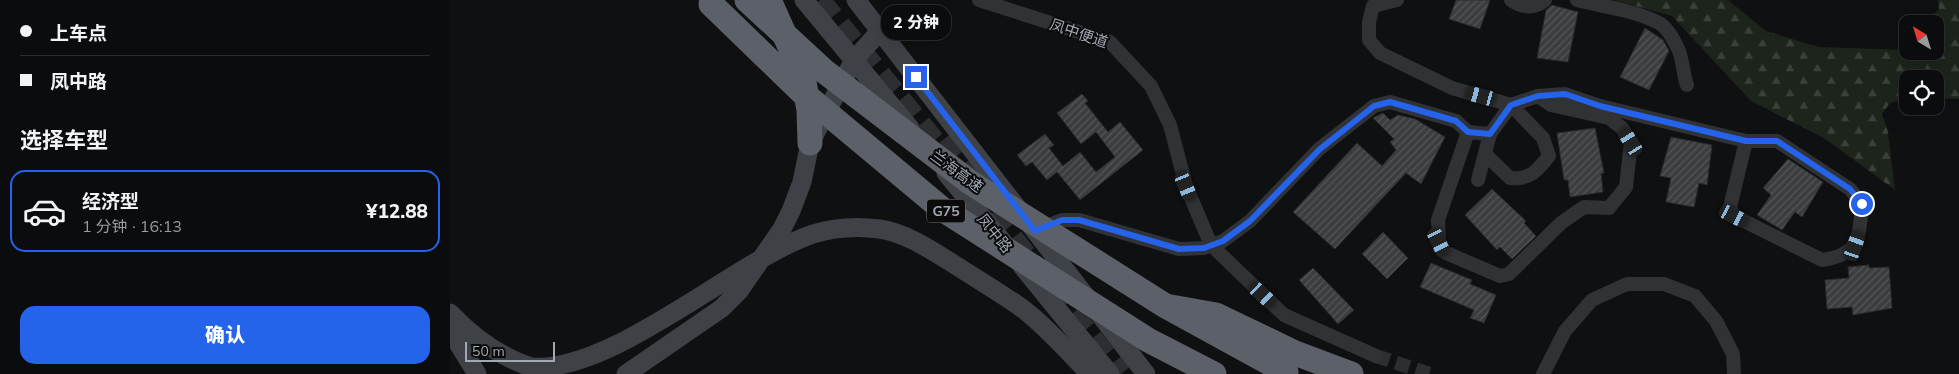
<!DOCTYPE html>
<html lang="zh">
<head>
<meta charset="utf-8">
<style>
	:root { --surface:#0b0c0d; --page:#191a1b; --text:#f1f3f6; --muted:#9a9b9d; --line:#2b2c2e; --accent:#2563eb }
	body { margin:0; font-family:Mulish,"Noto Sans SC",sans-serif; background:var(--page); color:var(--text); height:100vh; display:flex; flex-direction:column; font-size:19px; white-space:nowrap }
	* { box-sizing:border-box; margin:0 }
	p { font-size:16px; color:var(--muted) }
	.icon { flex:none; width:28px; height:28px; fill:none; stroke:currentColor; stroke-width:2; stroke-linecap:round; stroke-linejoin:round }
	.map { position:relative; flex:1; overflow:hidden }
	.details { display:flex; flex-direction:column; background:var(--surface); width:450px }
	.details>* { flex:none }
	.guide { display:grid; align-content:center; height:110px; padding:0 20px; background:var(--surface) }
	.needle { width:32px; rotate:322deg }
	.fabs { position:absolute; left:1449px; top:15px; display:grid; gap:10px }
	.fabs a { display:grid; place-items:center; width:45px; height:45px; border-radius:10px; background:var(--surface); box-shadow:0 5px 20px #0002,0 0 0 1px var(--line); font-size:25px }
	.scale { position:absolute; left:15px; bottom:12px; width:90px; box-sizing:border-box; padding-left:5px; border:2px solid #9fa8b3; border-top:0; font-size:14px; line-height:18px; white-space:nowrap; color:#9fa8b3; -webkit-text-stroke:4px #0b0b0c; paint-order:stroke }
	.end { position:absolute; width:22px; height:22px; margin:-11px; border:6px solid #2563eb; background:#fff; box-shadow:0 0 0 2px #fff }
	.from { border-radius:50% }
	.bubble { position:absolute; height:35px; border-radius:15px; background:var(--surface); box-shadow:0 5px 20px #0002,0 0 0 1px var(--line); font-size:16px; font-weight:800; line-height:35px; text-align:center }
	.car { position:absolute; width:15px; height:30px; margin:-15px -8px; border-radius:6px; box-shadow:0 0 4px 1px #0007; background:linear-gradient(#222 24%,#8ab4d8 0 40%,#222 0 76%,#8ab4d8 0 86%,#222 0) }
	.guide b { display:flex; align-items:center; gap:18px; height:48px; font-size:19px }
	.guide b+b { border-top:1px solid var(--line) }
	.guide i { width:12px; height:12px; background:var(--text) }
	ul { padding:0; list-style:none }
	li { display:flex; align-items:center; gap:15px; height:82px; margin:0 10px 8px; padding:0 10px; border:2px solid transparent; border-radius:15px }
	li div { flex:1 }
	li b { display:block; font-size:19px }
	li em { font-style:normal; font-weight:800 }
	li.active { border-color:var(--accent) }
	li>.icon { width:45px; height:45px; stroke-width:1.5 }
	h2 { padding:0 20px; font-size:22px; line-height:60px }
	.primary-button { display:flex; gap:10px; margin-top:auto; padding:10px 20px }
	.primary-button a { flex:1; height:58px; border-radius:15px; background:var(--accent); color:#fff; font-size:20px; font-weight:800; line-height:58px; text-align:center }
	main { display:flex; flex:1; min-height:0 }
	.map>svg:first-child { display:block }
	.forest { fill:url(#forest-firs) }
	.building { fill:url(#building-hatch); stroke:#292a2d }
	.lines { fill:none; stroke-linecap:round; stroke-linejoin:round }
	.street-tunnel { stroke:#2c2e31; stroke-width:14; stroke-dasharray:14 7; stroke-linecap:butt }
	.primary-tunnel { stroke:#2c2e31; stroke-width:21; stroke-dasharray:21 11; stroke-linecap:butt }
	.street { stroke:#303236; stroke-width:14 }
	.secondary { stroke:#3e4146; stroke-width:19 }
	.highway { stroke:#5c6068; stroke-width:25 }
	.highway-bridge { stroke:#5c6068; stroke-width:25 }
	.route { stroke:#2563eb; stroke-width:6 }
	.labels { text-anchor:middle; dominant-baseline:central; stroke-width:4; stroke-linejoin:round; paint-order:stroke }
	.shield { fill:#0b0b0c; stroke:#737981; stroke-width:1 }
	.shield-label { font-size:14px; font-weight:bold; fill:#9fa8b3 }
	.street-label { font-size:15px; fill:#9fa8b3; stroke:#0b0b0c }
</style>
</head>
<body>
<main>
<section class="details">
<div class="guide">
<b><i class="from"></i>上车点</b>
<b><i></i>凤中路</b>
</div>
<h2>选择车型</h2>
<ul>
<li class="active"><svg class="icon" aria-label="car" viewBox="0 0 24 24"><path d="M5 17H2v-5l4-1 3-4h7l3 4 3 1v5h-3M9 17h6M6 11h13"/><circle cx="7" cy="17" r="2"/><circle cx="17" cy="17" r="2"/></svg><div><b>经济型</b><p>1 分钟 · 16:13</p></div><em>¥12.88</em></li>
</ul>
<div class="primary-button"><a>确认</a></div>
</section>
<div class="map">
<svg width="1509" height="374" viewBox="0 0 1509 374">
	<defs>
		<pattern id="forest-firs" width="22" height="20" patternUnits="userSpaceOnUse" patternTransform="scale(1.25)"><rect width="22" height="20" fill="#1c241c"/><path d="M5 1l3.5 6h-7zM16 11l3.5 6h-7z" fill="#3a413b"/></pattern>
		<pattern id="building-hatch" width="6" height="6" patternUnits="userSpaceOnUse" patternTransform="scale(1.25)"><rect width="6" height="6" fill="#3b3e41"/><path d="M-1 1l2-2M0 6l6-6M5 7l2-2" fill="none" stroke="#54575a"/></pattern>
	</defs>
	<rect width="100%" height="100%" fill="#0f1011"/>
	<!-- forest -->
	<path class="forest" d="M1164,0H1278L1316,31L1368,47L1485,51V24H1475V20L1489,10L1488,0H1509V99L1485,98V79H1458L1457,99L1440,103L1432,114L1438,132L1445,190L1374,138L1301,101L1222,16Z"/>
	<!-- building -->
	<path class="building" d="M1006,0H1040L1030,29L999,19Z
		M1102,5L1128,12L1118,62L1087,58L1096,10Z
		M1195,28L1213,40L1219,51L1199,90L1170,77Z
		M632,94L638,101L635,103L658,132L670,122L693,150L630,200L607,172L597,180L582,162L576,166L567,155L595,134L604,145L599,148L613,166L630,152L646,172L665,157L646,132L631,144L607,113Z
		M933,113L940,120L948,115L965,119L995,137L971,184L956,173L885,249L843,212L907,143L932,166L946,150L940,142L944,139L923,118Z
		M1145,128L1154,173L1151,174L1153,192L1120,197L1118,180H1114L1107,133Z
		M1221,137L1262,145L1257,185L1249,183L1244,207L1216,202L1221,178L1210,176Z
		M1338,159L1373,182L1352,217L1345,212L1332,230L1307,215L1321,195L1313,188Z
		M1042,189L1076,221L1074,223L1086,236L1062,259L1050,247L1047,250L1015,215Z
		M933,232L958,258L937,279L912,254Z
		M981,263L1022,280L1020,284L1046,295L1034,323L1020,318L1024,310L970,287Z
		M1419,265V268L1439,267L1442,308L1403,315L1402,307L1377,309L1375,280L1399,278L1398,267Z
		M863,268L904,310L888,324L849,280Z"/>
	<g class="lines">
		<!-- street-tunnel -->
		<path class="street-tunnel" d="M926,356L980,374"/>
		<!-- primary-tunnel -->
		<path class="primary-tunnel" d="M370,0L501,161
			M498,136L544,194
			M523,188L671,374"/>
		<!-- street -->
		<path class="street" d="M529,0L660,42L701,86L720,125L736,186L761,245L834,315L926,356
			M1061,0C1072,8 1085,9 1095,0
			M1127,0C1154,7 1185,10 1209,23C1218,28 1225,42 1229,51C1233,61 1233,74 1237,85
			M923,6L919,22V40L930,53L1002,88L1061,105L1093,138L1099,156C1087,171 1080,180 1060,178L1035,154
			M923,6L947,0
			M1018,132L988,220L989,242L994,252L1050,276L1059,274L1111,223L1134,207L1159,208L1176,187L1181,142L1172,128L1159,118L1101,105L1088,96
			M1028,180L1040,134L1061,105L1088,96L1115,94L1150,106L1296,141H1327L1400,189L1412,204C1409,237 1410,255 1372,260L1284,216L1280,207L1296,141
			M589,229L612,220H629L729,249L754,248L773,241L800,221L869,149L924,106L940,102L1006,121L1018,132L1040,134
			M1093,374L1115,331L1142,300L1177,284H1214L1245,296L1266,321L1283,354L1284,374"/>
		<!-- secondary -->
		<path class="secondary" d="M354,0L460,128
			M406,0L696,374
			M496,173L553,242
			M572,266L660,374
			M0,313C22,336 50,357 81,367C162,374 286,260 363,234C385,227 408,226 430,229C456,233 481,250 502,263C524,277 547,291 569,306C595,325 617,351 640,374
			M0,330L27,374
			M176,374L272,308L289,291L332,229L341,211L352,182L360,143L404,60L430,31"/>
		<!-- highway -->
		<path class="highway" d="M319,0L353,76L359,110L360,143
			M721,307L766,315L845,353L901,374"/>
		<!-- highway-bridge -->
		<path class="highway-bridge" d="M297,0L374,71L521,183L714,305L836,372
			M261,4L353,93L492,209L698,340L764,374"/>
	</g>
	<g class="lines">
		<!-- route -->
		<path class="route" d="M466,77L585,231L612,220H629L729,249L754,248L773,241L800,221L870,149L924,106L940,102L1006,121L1018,132L1040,134L1061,105L1088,96L1115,94L1150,106L1296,141H1327L1400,189L1412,204"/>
	</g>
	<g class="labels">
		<!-- shield labels -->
		<rect class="shield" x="477" y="199.5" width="38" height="23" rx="4"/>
		<g class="shield-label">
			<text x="496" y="211">G75</text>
		</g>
		<!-- street labels -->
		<g class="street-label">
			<text transform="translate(629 33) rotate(19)">凤中便道</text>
			<text transform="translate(507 171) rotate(36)">兰海高速</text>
			<text transform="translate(545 233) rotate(51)">凤中路</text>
		</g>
	</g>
</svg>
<div class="fabs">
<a><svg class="needle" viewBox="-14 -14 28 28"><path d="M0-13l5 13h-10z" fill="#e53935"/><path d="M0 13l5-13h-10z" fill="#9a9b9d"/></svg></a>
<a><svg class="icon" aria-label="locate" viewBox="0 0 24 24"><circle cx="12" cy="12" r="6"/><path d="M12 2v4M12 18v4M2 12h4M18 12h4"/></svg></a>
</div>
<div class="scale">50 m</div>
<i class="end from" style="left:1412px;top:204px"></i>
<i class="end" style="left:466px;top:77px"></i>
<div class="bubble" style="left:431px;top:5px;width:70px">2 分钟</div>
<i class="car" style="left:1031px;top:96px;rotate:285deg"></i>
<i class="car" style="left:1181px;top:142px;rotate:328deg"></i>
<i class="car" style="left:736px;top:186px;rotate:157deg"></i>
<i class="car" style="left:1284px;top:216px;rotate:117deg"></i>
<i class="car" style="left:989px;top:242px;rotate:154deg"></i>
<i class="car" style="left:1405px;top:246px;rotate:19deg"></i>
<i class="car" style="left:813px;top:295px;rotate:133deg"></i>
</div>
</main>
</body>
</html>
